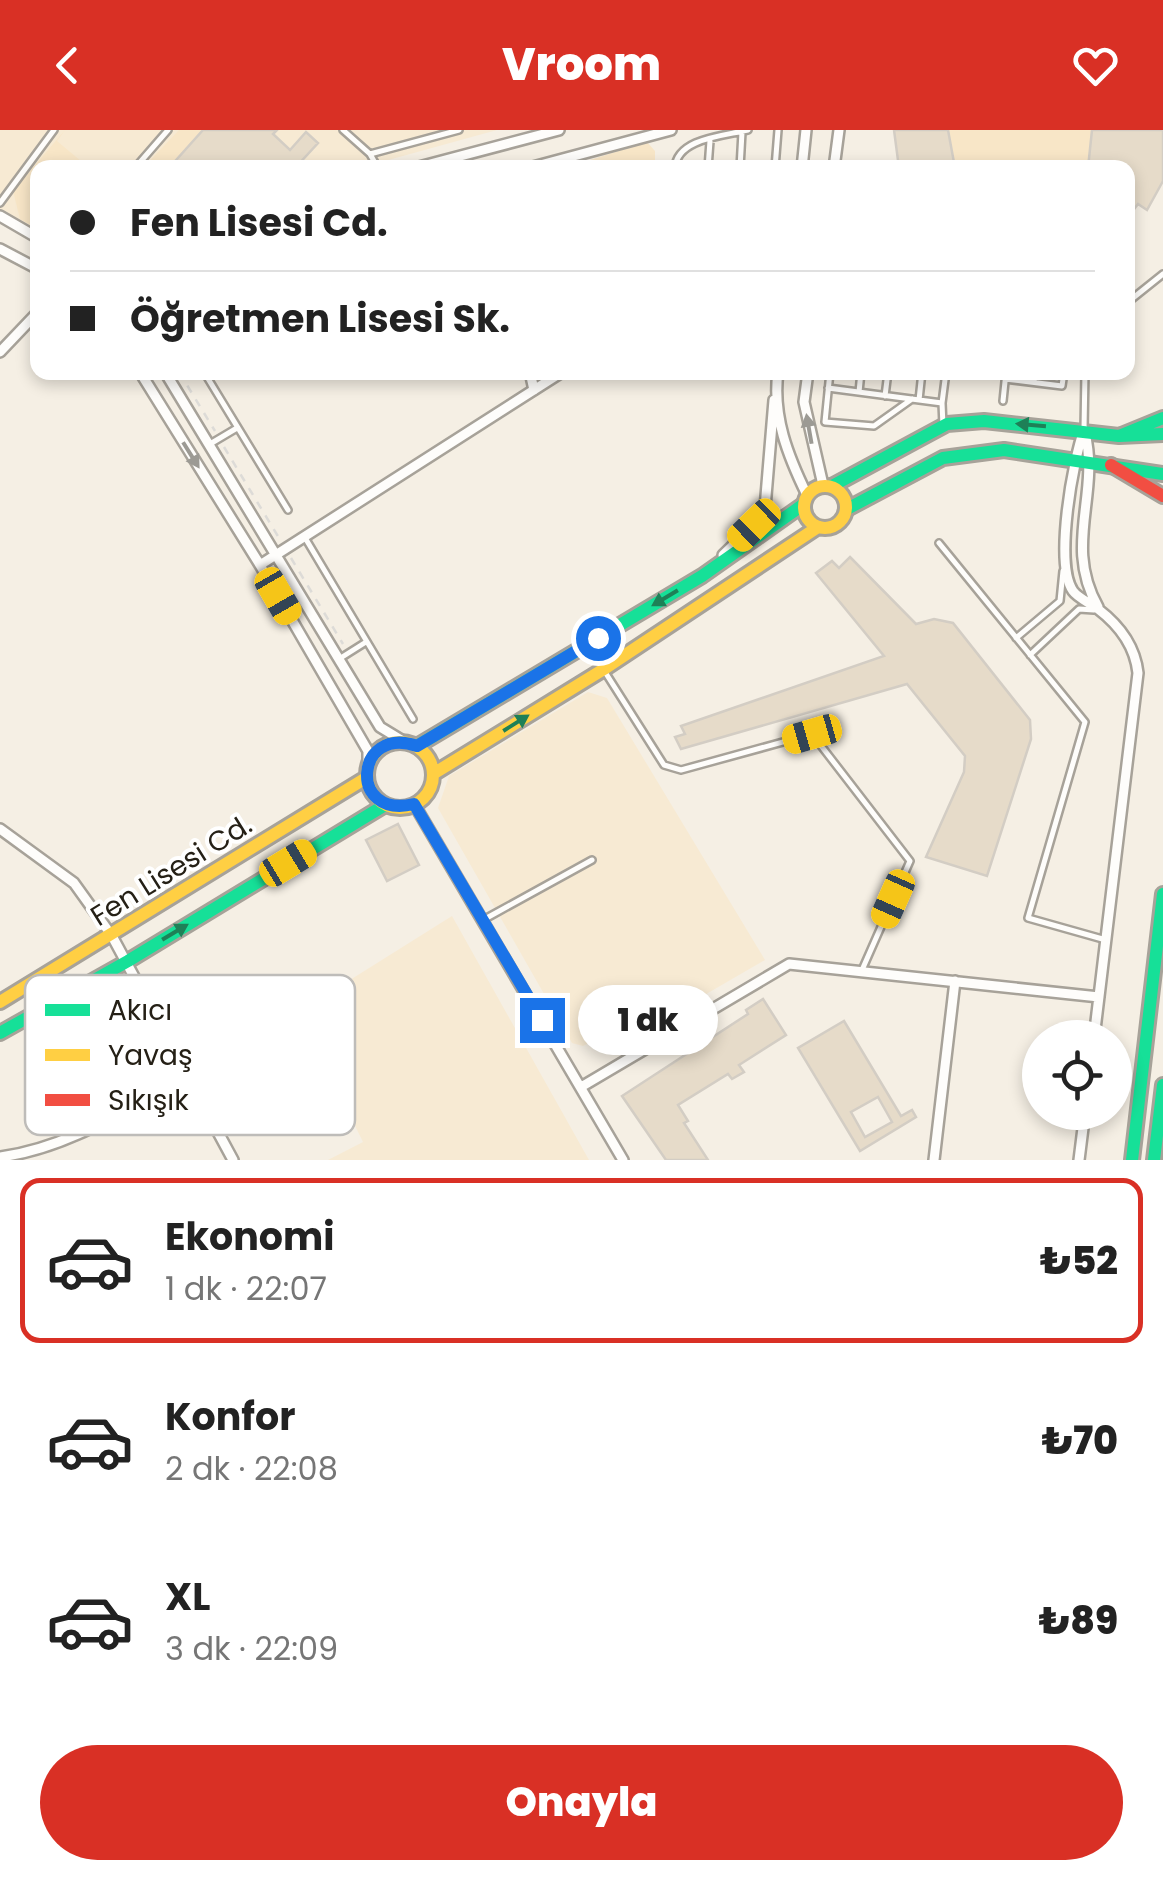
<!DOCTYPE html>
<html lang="tr">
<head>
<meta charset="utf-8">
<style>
  :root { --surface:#fff; --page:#f2f2f2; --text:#222; --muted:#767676; --line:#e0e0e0; --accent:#d93025 }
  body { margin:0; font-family:Poppins,sans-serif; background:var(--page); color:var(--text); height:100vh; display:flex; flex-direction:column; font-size:38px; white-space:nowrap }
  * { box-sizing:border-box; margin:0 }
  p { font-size:32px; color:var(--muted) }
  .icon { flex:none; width:55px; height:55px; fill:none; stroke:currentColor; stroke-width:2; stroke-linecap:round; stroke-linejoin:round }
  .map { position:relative; height:1030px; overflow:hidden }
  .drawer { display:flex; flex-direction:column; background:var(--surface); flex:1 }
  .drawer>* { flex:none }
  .banner { position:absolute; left:30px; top:30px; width:1105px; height:220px; border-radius:20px; box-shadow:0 5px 15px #0003; display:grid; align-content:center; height:220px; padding:0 40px; background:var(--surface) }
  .controls { position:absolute; left:1022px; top:890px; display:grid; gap:20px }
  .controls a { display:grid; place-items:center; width:110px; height:110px; border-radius:50%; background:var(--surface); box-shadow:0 5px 15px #0003; font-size:50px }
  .end { position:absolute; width:45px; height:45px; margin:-22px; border:12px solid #1a73e8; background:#fff; box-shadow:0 0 0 5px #fff }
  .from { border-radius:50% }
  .bubble { position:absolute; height:70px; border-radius:35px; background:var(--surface); box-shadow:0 5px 15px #0003; font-size:32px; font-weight:800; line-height:70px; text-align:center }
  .car { position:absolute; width:30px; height:60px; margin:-30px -15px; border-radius:12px; box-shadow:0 0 8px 2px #0007; background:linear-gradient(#f5c518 24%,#345 0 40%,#f5c518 0 76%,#345 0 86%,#f5c518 0) }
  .banner b { display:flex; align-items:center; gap:35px; height:95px; font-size:38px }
  .banner b+b { border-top:2px solid var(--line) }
  .banner i { width:25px; height:25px; background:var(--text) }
  ul { padding:18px 0 0; list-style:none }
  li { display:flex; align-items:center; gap:30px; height:165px; margin:0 20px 15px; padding:0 20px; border:5px solid transparent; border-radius:20px }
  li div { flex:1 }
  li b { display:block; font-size:38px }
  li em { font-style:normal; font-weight:800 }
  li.on { border-color:var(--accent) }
  li>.icon { width:90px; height:90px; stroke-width:1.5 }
  .primary-button { display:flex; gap:20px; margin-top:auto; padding:20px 40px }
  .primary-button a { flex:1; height:115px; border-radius:60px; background:var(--accent); color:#fff; font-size:40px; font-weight:800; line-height:115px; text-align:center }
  header { display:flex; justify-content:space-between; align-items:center; height:130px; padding:0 40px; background:var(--accent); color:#fff; font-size:45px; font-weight:800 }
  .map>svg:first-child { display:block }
  .built { fill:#f7ead3 }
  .green { fill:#f8e6c7 }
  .building { fill:#e6dbc9; stroke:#d3cdc4; stroke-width:2.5; fill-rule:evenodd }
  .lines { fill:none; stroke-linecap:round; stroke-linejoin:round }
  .lane-casing { stroke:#a7a299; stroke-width:10 }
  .street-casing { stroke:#a7a299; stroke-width:14 }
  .fast-casing { stroke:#a7a299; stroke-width:18 }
  .slow-casing { stroke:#a7a299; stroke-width:18 }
  .jam-casing { stroke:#a7a299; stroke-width:18 }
  .path { stroke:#dddbd7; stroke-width:2.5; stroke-dasharray:8 8; stroke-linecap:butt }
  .lane { stroke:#fefdfb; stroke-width:5 }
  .street { stroke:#fefdfb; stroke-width:9 }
  .fast { stroke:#16e098; stroke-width:12 }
  .slow { stroke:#ffcf43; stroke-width:12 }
  .jam { stroke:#f24e42; stroke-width:12 }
  .oneway { fill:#1e8057 }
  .oneway2 { fill:#9c9a94 }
  .route { stroke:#1a73e8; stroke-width:12 }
  .labels { text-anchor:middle; stroke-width:8; stroke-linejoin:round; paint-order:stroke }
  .street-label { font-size:28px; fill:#252016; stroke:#fff }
  .key { fill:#fff; stroke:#bebcb9; stroke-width:2.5 }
  .key-label { font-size:28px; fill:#252016 }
</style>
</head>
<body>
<header><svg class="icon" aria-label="back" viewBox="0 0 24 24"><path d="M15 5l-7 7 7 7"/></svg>Vroom<svg class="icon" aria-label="heart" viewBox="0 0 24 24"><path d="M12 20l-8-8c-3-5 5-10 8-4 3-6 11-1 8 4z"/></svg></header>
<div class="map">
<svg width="1163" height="1030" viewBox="0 0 1163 1030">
  <rect width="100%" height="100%" fill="#f5efe4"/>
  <path class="built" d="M0,0H497L363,37L38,38L37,99L0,80Z
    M588,562L607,568L765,830L670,885L656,880L583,916L572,913L438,678L449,646Z
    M452,786L589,1030H328L363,1012L299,882Z"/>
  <path class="green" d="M65,0L57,11L88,37L38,38L37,99L20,89L13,61Z
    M179,0H217L184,37L143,38Z
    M894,0H1163V51L1147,80L1138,74L1129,84L1128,38L899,37Z
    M647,12L655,21V37H568Z"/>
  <path class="building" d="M203,0H277L273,4L290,20L306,2L318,13L295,38H169Z
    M894,0H948L955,38H899Z
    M1092,0H1163V51L1147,80L1138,74L1128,87V38H1088Z
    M850,427L916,494L934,489L953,493L1030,590L1031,609L987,746L926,727L964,642L965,626L907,554L681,619L675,607L685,604L681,596L884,526L816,443L832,431L839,438Z
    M398,694L419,735L387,751L366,710Z
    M763,869L786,905L739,935L744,942L732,949L728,944L678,975L688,991L684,993L708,1030H666L622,966L748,884L746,880Z
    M844,891L901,986L912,980L916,987L860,1021L798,918ZM878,967L892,992L865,1007L851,982Z"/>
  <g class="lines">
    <defs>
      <path id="lane" d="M343,0L370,24L459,0
        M370,24L378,38
        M135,38L168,0
        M675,38C677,8 724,6 748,0
        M708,38L710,11
        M740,38L742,2
        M775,38L778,0
        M0,73L54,0
        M1128,172L1163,144
        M204,242L288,380
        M830,242L825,292L874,296L912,269
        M1005,249L1062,256L1064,242
        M1034,252L1035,242
        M828,258L942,273L943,296
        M859,262L861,242
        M885,266L888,242
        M919,270L922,242
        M1003,271L1006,242
        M942,273L946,242
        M1084,299L1085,242
        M210,314L237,298
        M304,406L413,589
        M939,413L1085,592L1028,788L1106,810
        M1016,508L1060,471L1063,441
        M1030,525L1079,479L1094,480
        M339,529L366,512
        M605,542L664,635L681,640L812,604L910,731L862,840
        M483,790L592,730"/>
      <path id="street" d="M415,38L559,0
        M529,38L671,0
        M802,38L806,0
        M834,38L839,0
        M0,86L38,108
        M0,119L38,139
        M0,222L38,182
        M140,242L260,435L368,621V633
        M165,242L380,597L403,611
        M530,242L534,260
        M778,242C772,286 788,326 807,365
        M808,242L804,272L823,355
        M1084,300C1073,330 1054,434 1073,461C1078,468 1090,473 1098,479C1119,495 1135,516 1138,543L1094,908
        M1085,303C1100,366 1063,415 1098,477
        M723,425L754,395L765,378L774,270
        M260,435L562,242
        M414,674L623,1030
        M0,699L74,753L112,806L233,1030
        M581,957L789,834L1099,867
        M0,1027C69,1018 127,978 188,946
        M934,1030L955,851
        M1079,1030L1085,982"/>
      <path id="fast" d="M1119,306L1163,288
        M832,356L947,294L984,291L1119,306L1163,304
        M847,379L943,328L1004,320L1163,344
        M417,616L702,446L804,374
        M0,903L128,831L385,675
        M1132,1030L1163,764
        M1154,1030L1163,955"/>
      <path id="slow" d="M804 377a21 21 0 1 1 42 0a21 21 0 1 1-42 0Z
        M367 645a33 33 0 1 1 66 0a33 33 0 1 1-66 0Z
        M433,644L604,539L818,397
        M0,872L366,648"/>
      <path id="jam" d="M1111,335L1163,366"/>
    </defs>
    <use href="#lane" class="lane-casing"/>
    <use href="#street" class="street-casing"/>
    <use href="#fast" class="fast-casing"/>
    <use href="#slow" class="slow-casing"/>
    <use href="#jam" class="jam-casing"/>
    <path class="path" d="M179,242L215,301
      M224,317L279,408
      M291,428L343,514"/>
    <use href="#lane" class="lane"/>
    <use href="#street" class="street"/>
    <use href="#fast" class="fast"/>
    <use href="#slow" class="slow"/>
    <use href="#jam" class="jam"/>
  </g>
  <defs><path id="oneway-solid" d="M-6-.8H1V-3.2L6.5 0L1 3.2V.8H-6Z" transform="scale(2.5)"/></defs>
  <g class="oneway">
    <use href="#oneway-solid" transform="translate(1031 295) rotate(-175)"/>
    <use href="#oneway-solid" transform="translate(665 468) rotate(149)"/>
    <use href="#oneway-solid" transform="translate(516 593) rotate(-32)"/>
    <use href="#oneway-solid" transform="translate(175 802) rotate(-31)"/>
  </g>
  <g class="oneway2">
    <use href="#oneway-solid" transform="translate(809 299) rotate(-100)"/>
    <use href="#oneway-solid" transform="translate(191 325) rotate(58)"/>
  </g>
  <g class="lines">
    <path class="route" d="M542,890L414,674C347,690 355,594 417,616L598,508"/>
  </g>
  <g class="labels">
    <g class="street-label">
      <text transform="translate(171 740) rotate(-32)" y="10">Fen Lisesi Cd.</text>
    </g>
  </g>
  <rect x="25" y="845" width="330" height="160" rx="15" class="key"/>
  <rect x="45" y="874" width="45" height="12" fill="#16e098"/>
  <rect x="45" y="919" width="45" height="12" fill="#ffcf43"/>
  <rect x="45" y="964" width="45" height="12" fill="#f24e42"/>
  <g class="key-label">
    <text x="108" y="890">Akıcı</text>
    <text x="108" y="935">Yavaş</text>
    <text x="108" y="980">Sıkışık</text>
  </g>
</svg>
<div class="controls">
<a><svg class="icon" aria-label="locate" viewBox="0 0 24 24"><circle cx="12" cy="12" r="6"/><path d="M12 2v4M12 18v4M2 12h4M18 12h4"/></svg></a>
</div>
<i class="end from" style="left:598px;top:508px"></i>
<i class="end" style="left:542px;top:890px"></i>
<div class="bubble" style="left:578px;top:855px;width:140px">1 dk</div>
<i class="car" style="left:754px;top:395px;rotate:226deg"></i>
<i class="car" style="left:278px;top:466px;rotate:150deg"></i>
<i class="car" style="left:812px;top:604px;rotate:254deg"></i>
<i class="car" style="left:288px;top:733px;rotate:59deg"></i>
<i class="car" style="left:893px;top:769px;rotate:204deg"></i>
<div class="banner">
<b><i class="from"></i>Fen Lisesi Cd.</b>
<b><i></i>Öğretmen Lisesi Sk.</b>
</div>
</div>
<section class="drawer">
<ul>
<li class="on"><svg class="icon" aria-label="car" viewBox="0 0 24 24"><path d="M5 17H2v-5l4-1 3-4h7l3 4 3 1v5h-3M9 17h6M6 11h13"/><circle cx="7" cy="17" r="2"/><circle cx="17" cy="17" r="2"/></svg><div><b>Ekonomi</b><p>1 dk · 22:07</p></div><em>₺52</em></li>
<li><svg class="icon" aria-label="car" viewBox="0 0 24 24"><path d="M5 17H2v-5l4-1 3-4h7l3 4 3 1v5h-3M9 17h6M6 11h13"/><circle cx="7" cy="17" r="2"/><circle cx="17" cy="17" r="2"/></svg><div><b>Konfor</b><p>2 dk · 22:08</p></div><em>₺70</em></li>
<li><svg class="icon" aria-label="car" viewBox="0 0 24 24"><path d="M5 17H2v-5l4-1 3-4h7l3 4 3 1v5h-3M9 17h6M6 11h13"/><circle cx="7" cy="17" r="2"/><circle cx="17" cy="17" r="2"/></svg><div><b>XL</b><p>3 dk · 22:09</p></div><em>₺89</em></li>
</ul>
<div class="primary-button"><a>Onayla</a></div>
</section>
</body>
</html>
